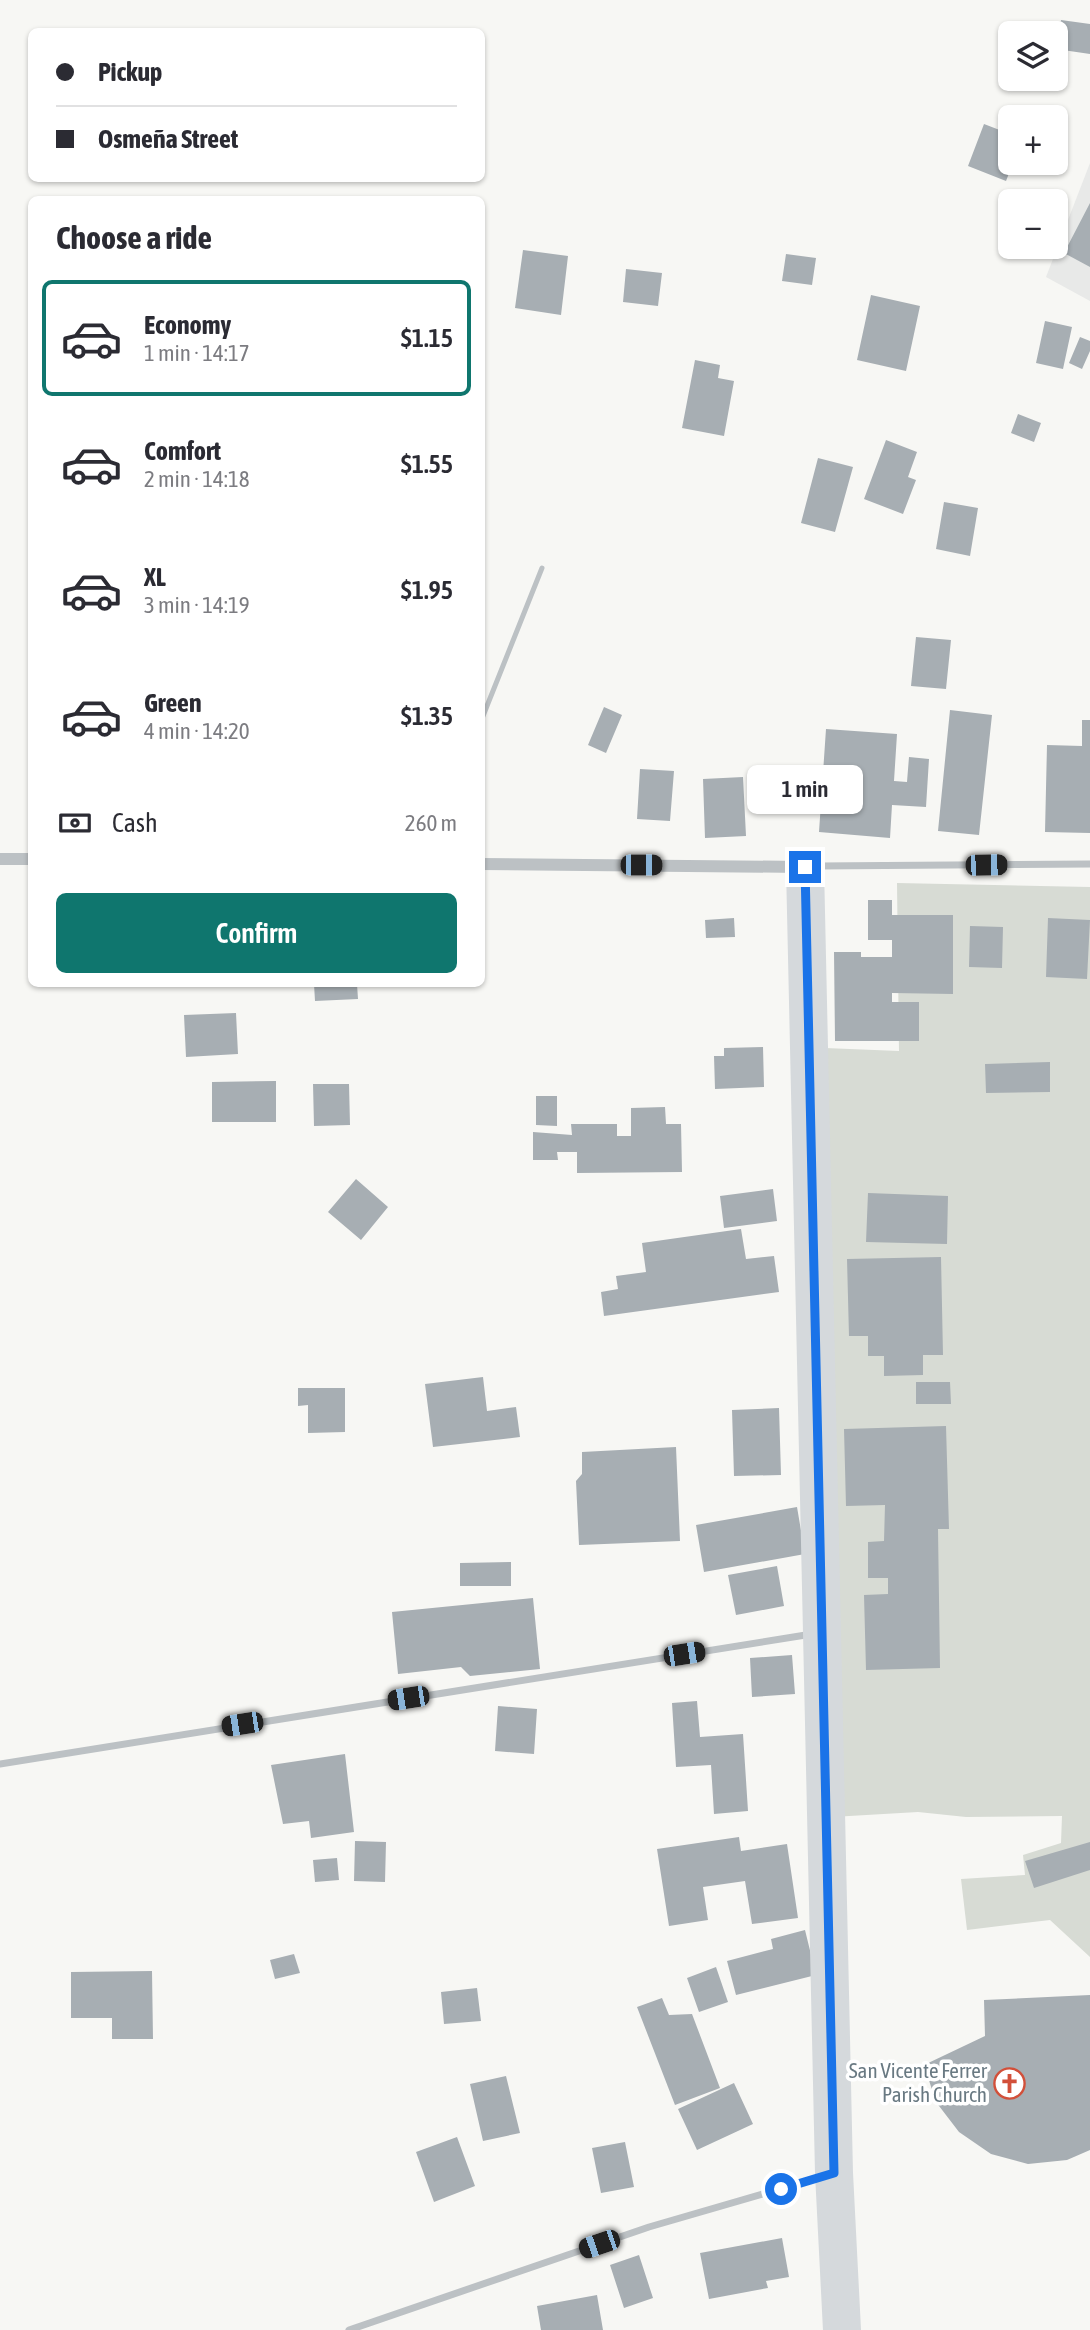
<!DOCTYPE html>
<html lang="en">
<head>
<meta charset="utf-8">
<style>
  :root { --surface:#fff; --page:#f2f2f3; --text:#2b2b33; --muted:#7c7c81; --line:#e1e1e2; --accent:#0f766e }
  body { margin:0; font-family:"Asap Condensed",sans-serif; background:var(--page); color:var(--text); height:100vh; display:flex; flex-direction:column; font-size:26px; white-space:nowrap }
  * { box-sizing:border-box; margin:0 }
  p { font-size:23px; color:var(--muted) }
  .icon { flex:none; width:38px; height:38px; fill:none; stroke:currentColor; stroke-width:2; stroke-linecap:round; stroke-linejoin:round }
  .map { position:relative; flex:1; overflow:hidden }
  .drawer { position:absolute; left:28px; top:196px; width:457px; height:791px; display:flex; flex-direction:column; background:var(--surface); border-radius:10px; box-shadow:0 2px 5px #0004 }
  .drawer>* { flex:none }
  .top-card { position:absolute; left:28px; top:28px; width:457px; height:154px; border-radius:10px; box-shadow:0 2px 5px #0004; display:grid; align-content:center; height:154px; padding:0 28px; background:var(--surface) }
  .controls { position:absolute; left:998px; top:21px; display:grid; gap:14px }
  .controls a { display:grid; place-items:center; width:70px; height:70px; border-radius:10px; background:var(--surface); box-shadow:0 2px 5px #0004; font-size:35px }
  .end { position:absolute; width:32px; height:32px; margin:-16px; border:9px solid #1a73e8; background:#fff; box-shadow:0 0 0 4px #fff }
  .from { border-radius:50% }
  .bubble { position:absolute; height:49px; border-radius:10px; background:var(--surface); box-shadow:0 2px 5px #0004; font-size:23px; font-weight:600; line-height:49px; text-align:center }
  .car { position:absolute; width:21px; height:42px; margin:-21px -10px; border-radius:9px; box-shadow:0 0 5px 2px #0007; background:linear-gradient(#222 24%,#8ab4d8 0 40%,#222 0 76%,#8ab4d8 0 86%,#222 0) }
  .top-card b { display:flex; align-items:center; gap:24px; height:66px; font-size:26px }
  .top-card b+b { border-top:2px solid var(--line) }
  .top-card i { width:18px; height:18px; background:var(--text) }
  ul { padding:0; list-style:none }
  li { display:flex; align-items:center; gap:21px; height:116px; margin:0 14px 10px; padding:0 14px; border:4px solid transparent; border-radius:10px }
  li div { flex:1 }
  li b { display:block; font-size:26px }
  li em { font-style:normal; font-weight:600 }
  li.on { border-color:var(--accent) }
  li>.icon { width:63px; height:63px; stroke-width:1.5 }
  h2 { padding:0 28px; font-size:32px; line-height:84px }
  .pay { display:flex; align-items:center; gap:18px; height:77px; padding:0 28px; font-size:26px }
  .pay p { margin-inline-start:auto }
  .action { display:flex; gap:14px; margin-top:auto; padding:14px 28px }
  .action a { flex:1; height:80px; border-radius:10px; background:var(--accent); color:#fff; font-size:28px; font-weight:600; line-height:80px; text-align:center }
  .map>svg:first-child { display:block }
  .built { fill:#e8e9e8 }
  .green { fill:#d7dbd4 }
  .building { fill:#a7aeb3 }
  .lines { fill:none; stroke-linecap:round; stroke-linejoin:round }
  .service { stroke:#bcc1c4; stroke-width:5 }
  .minor { stroke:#bcc1c4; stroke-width:7 }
  .tertiary { stroke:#bcc1c4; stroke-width:12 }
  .secondary { stroke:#d5d9dc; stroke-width:38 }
  .route { stroke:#1a73e8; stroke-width:9 }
  .labels { text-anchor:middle; stroke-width:7; stroke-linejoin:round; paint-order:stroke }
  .poi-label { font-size:21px; fill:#697982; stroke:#fff; text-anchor:end }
</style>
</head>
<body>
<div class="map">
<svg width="1090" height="2330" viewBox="0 0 1090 2330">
  <rect width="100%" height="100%" fill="#f7f7f4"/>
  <path class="built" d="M1090,163V301L1046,277Z"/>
  <path class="green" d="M897,883L1090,887V1957L1050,1920L967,1930L961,1879L1025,1875L1023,1855L1061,1843L1062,1816L966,1817L918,1812L832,1817L825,1048L899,1051Z"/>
  <path class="building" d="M1061,20L1090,24V54L1056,49Z
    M984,124L1010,134V163H1013L1006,181L968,166Z
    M1090,203V267L1064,253Z
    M523,250L568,256L561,315L515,308Z
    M786,254L816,258L812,285L782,281Z
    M626,269L662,273L658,306L623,302Z
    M871,295L920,306L906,371L857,360Z
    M1045,321L1072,327L1063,369L1036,363Z
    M1080,337L1090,341V351L1082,369L1069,363Z
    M695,360L720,365L718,378L734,381L724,436L682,428Z
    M1018,414L1041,423L1034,442L1011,433Z
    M886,440L917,452L908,477L916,480L903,514L864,499Z
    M818,458L853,467L835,532L801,523Z
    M944,502L978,508L970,556L936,549Z
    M916,637L951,640L946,689L911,686Z
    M604,707L622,715L606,753L588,745Z
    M950,710L992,715L979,835L938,831Z
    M1082,720H1090V833L1045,832L1047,745L1082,746Z
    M826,729L897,734L894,781L907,782L909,757L929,759L926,807L892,805L890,838L819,832Z
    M640,769L674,771L670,821L637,819Z
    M743,777L746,836L705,838L703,779Z
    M868,900H892V915H953V994L892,993V1002H919V1041H835L834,952H861V957H892V940H868Z
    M734,918L735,937L706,938L705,920Z
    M1048,918L1090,920L1087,979L1046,977Z
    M970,926L1003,927L1002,968L969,967Z
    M314,984H357L358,999L315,1001Z
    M236,1013L238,1054L186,1057L184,1015Z
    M763,1047L764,1087L715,1089L714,1056H724V1048Z
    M1050,1062V1092L986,1093L985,1064Z
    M276,1081V1122H212V1082Z
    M313,1084H349L350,1125L314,1126Z
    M536,1096H557V1126L536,1125Z
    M665,1107L666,1124H681L682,1172L577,1173V1152H557L558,1160H533V1132L572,1135L571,1124H617V1136H631V1108Z
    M356,1179L388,1207L361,1240L328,1212Z
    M773,1189L777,1221L724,1228L720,1196Z
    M868,1193L948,1196L947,1244L866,1242Z
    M741,1229L746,1259L774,1256L779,1292L604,1316L601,1292L618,1289L616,1276L646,1272L642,1243Z
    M941,1257L943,1355H923V1375L884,1376V1356H868V1336H849L847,1259Z
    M483,1377L487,1411L516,1407L520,1437L433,1447L425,1384Z
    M916,1382H950L951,1404H916Z
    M298,1388H345V1432L308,1433V1405L298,1406Z
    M779,1408L781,1475L734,1476L732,1410Z
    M946,1426L949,1529H938L940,1668L866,1670L864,1595L888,1594V1578H868V1542L884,1541L885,1505L846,1506L844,1429Z
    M676,1447L680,1541L579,1545L576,1481L582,1474V1452Z
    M797,1507L805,1554L704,1572L696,1525Z
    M511,1562V1586H460V1563Z
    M777,1566L784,1606L736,1615L728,1575Z
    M533,1598L540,1669L470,1676L461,1667L398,1674L392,1612Z
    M792,1655L795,1694L752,1697L750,1658Z
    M697,1701L700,1737L743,1734L748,1811L714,1814L711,1765L676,1767L672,1703Z
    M498,1706L537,1709L534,1754L495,1751Z
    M345,1754L354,1832L311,1838L309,1821L283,1824L271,1765Z
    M739,1837L741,1851L787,1844L798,1918L752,1924L745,1881L703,1887L708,1920L669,1926L657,1849Z
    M355,1841L386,1842L385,1882L354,1881Z
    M1090,1842V1870L1034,1888L1025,1861Z
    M337,1858L339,1880L315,1882L313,1860Z
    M805,1930L816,1975L736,1995L727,1961L773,1949L771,1939Z
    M294,1954L300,1973L275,1979L270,1960Z
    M716,1967L728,2002L699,2012L687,1978Z
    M152,1971L153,2039H112V2018H71V1972Z
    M477,1988L481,2021L444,2024L441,1992Z
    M1090,1995V2150L1067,2160L1028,2164L991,2154L959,2132L936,2102L924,2065L985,2036L984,2000Z
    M662,1998L669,2015L692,2014L720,2088L675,2105L637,2007Z
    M506,2076L520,2133L483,2141L470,2084Z
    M734,2083L753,2124L697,2150L678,2109Z
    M457,2137L475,2186L434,2202L416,2152Z
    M625,2142L634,2187L601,2193L592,2148Z
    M782,2238L789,2277L766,2281L768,2288L709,2299L700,2253Z
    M639,2255L653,2298L624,2308L610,2265Z
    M597,2295L603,2330H541L537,2306Z"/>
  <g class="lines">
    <path class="service" d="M481,721L542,568"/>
    <path class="minor" d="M818,866L1090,864
      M0,1764L812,1634
      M349,2330L649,2227L821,2177"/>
    <path class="tertiary" d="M0,859H32
      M481,864L803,867"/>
    <path class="secondary" d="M805,867L834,2173L842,2330"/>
  </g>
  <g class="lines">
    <path class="route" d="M781,2189L834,2173L805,867"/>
  </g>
  <defs>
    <symbol id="church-ring" viewBox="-11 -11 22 22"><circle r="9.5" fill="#fff" stroke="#d2503a" stroke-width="1.5"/><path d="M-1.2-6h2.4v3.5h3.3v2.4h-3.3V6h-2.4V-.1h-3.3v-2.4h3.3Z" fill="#d2503a"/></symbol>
  </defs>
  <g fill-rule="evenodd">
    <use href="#church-ring" x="992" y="2066" width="35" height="35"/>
  </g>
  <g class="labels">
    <g class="poi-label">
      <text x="987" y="2078">San Vicente Ferrer<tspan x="987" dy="24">Parish Church</tspan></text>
    </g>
  </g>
</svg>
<div class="controls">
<a><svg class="icon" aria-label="layers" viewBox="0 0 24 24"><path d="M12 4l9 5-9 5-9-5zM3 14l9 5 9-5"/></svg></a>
<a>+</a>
<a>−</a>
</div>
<i class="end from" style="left:781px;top:2189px"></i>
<i class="end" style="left:805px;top:867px"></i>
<div class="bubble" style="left:747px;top:765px;width:116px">1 min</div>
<i class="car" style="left:641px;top:865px;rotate:90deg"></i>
<i class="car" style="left:986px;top:865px;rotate:89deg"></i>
<i class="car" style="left:684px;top:1654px;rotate:81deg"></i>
<i class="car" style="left:408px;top:1698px;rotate:261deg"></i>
<i class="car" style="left:242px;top:1724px;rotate:261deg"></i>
<i class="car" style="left:599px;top:2244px;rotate:251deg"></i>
<div class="top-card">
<b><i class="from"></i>Pickup</b>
<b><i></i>Osmeña Street</b>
</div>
<section class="drawer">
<h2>Choose a ride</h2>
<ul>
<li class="on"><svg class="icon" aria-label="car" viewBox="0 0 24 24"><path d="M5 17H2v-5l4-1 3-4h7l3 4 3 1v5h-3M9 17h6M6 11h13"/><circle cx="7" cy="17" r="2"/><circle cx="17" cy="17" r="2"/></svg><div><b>Economy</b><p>1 min · 14:17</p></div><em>$1.15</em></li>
<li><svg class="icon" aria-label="car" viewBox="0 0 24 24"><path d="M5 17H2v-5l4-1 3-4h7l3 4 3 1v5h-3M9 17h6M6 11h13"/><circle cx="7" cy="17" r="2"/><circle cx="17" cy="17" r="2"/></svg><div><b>Comfort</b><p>2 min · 14:18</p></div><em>$1.55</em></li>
<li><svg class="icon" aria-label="car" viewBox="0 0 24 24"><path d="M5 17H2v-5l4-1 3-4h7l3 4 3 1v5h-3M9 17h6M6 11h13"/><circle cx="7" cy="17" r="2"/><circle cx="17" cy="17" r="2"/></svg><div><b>XL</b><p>3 min · 14:19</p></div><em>$1.95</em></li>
<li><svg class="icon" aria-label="car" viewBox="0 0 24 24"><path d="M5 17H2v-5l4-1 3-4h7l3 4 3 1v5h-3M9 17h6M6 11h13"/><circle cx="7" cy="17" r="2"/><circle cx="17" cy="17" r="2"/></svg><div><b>Green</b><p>4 min · 14:20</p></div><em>$1.35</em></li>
</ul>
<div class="pay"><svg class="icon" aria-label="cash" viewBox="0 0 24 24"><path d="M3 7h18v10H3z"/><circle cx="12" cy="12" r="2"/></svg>Cash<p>260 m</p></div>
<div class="action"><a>Confirm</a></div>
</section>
</div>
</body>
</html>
